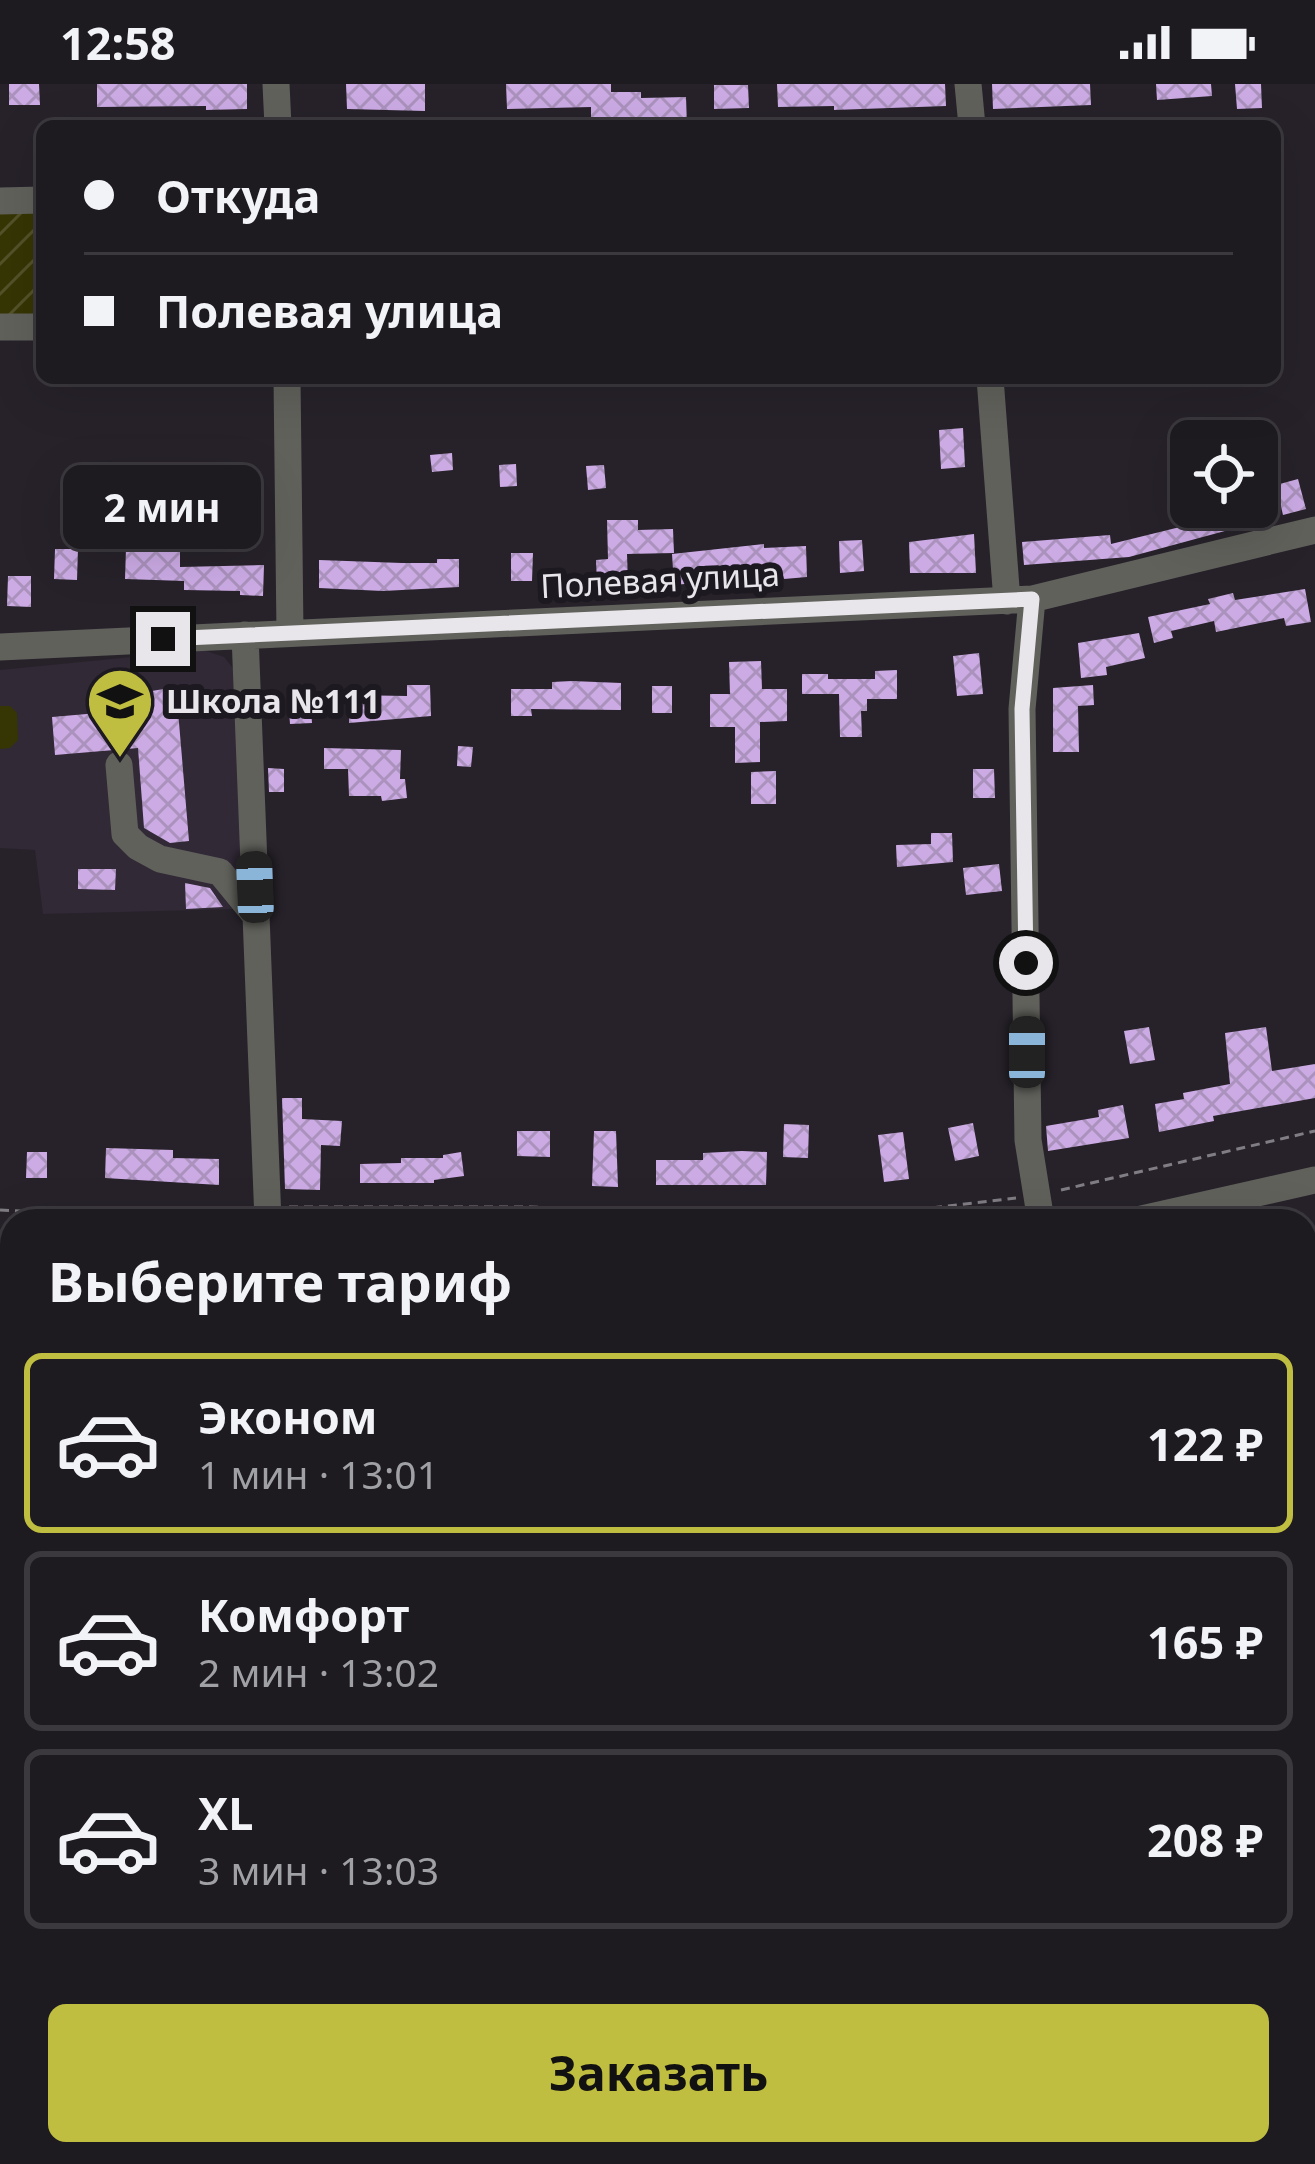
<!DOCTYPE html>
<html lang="ru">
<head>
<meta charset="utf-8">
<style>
  :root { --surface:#1d1a20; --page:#2a272d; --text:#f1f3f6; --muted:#a0a1a5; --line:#3b383e; --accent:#c0be41 }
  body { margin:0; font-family:"Noto Sans",sans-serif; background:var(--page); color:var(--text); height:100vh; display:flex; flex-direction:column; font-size:45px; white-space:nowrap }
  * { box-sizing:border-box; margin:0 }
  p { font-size:39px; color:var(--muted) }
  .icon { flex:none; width:66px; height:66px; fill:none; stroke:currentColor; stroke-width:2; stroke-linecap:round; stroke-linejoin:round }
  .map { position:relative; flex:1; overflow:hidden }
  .drawer { position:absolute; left:0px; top:1125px; width:1317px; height:957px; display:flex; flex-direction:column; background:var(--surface); border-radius:36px 36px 0 0; box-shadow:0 12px 48px #0002,0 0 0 3px var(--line) }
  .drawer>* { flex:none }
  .hud { position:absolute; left:36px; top:36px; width:1245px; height:264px; border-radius:18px; box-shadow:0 12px 48px #0002,0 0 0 3px var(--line); display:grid; align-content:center; height:264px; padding:0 48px; background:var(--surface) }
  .buttons { position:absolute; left:1170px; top:336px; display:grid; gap:24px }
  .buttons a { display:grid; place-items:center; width:108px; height:108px; border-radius:18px; background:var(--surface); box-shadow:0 12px 48px #0002,0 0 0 3px var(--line); font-size:60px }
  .end { position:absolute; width:54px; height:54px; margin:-27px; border:15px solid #e8e5eb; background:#111; box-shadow:0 0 0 6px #111 }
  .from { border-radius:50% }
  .bubble { position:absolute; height:84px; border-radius:18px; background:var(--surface); box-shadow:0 12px 48px #0002,0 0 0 3px var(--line); font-size:39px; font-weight:700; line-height:84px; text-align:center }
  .car { position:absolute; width:36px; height:72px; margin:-36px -18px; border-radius:15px; box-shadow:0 0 9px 3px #0007; background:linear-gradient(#222 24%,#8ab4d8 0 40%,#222 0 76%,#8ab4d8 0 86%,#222 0) }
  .hud b { display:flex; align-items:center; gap:42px; height:114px; font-size:45px }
  .hud b+b { border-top:3px solid var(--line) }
  .hud i { width:30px; height:30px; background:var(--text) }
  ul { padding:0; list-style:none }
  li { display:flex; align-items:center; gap:36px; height:180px; margin:0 24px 18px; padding:0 24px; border:6px solid var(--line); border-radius:18px }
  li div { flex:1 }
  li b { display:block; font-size:45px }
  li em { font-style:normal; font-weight:700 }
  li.current { border-color:var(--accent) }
  li>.icon { width:108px; height:108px; stroke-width:1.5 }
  h2 { padding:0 48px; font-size:54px; line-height:144px }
  .button { display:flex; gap:24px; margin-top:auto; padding:24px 48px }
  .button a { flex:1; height:138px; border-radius:18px; background:var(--accent); color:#111; font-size:48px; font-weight:700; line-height:138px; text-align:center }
  .status { display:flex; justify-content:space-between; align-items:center; height:84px; padding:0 60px; background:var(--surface); direction:ltr }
  .status svg { height:33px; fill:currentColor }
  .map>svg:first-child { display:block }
  .built { fill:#312936 }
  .grass { fill:#363504 }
  .wetland { fill:url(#wetland-marsh) }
  .garden { fill:url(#garden-furrows) }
  .water { fill:url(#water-ripples) }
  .building { fill:url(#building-cross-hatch) }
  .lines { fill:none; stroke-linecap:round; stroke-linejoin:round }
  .path { stroke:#817d84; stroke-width:3; stroke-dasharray:9 6; stroke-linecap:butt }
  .minor { stroke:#61615c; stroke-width:27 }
  .route { stroke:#e8e5eb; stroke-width:15 }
  .labels { text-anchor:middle; stroke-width:12; stroke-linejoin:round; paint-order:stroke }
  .street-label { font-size:33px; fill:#e8e5eb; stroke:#1d1920 }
  .poi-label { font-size:33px; font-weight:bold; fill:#e8e5eb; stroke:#1d1920; text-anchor:start }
</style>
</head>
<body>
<div class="status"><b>12:58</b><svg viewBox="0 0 49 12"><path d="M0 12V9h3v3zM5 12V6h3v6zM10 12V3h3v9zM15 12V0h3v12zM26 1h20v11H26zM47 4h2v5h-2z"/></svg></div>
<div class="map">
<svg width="1315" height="2080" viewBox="0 0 1315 2080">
  <defs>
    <pattern id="wetland-marsh" width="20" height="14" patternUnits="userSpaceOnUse" patternTransform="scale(3)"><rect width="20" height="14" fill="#363504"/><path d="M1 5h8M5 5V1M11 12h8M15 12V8" fill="none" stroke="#535229"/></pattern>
    <pattern id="garden-furrows" width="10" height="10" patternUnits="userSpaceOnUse" patternTransform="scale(3)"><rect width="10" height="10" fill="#363504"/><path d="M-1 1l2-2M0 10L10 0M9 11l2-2" fill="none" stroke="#535229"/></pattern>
    <pattern id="water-ripples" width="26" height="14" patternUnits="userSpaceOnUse" patternTransform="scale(3)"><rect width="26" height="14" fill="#4d2f61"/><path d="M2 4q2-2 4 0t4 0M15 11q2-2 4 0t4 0" fill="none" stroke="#674d78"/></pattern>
    <pattern id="building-cross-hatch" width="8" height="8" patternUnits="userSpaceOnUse" patternTransform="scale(3)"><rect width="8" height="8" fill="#ccabe5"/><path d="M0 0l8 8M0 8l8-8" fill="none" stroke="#aa92bd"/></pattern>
  </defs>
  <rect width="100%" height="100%" fill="#27222a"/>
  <path class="built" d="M203,566L224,573L236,588L246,812L236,825L43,830L35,766L0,764V586Z"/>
  <path class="grass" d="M0,622H10L17,629L18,656L10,664L0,665Z"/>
  <path class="wetland" d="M1305,1855L1315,1857V2080H1080L1077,2070H1305Z"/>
  <path class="garden" d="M42,107V233H0V108Z"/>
  <path class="water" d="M290,2070H913L915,2080H246Z
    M1008,2070H1077L1080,2080H1009Z"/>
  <path class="building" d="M9,0H39L40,21H9Z
    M97,0H247V25L206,26V22L97,23Z
    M346,0H425V27L347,25Z
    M506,0H611V8H641V14L686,13L687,42H667V36H591V23L507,25Z
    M777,0H945L946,22L834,26V22L778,23Z
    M992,0H1090L1091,21L993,25Z
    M1156,0H1211L1212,12L1157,16Z
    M1235,0H1261L1262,24L1237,25Z
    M714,1H748L749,24L714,25Z
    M963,344L965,383L941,385L939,346Z
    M452,369L453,386L432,388L430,371Z
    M516,380L517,402L500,403L499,381Z
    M604,381L606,404L588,406L586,382Z
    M1298,395L1306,425L1283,431L1276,401Z
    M1191,409V423H1242L1247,441L1129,473L1024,481L1022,458L1110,451L1111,460L1180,443L1172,415Z
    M607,436H638V446L673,445L674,469L627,470L628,499L597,500L596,476L608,475Z
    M974,450L976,489H910L909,458Z
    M862,456L864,487L840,489L839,457Z
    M764,460V464L806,462L807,493L784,495L783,491L674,501L672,470Z
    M126,464L180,467V483L264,481L263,512L240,511V507L184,506V497L125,495Z
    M55,465H78L77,496L54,495Z
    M511,469H533L532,497H511Z
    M437,475H459V503L383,507L319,504V476L402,479H437Z
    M8,492H31V523L7,522Z
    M1305,505L1311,538L1286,542L1284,534L1216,548L1214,537L1171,547L1173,554L1154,559L1148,533L1210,520L1208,515L1233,509L1235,516Z
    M1139,549L1145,574L1106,583L1107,591L1081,594L1078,559Z
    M979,569L983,610L957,612L953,572Z
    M761,577L762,605H787V637L760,638V678L735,679V643H710V610H730L729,578Z
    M897,586V615H867V627H861L862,653H840L839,610H802V590H828V595H875V587Z
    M572,597L621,599V626L531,625L532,632H511V605H552V598Z
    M407,601H430L431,632L349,639V611L407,612Z
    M1093,601L1094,621L1078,622L1079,668H1053V604Z
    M652,602H672V629H652Z
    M176,603L189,757L170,759L144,744L138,664L55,671L52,633L98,629L97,616Z
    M310,613L312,639L290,640L288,615Z
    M458,662L473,663L471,683L457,682Z
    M324,664L401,666L400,695H405L407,714L382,717L381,712H349L348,685H324Z
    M268,684L284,685V708H269Z
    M973,685H994L995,714H973Z
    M776,687V720H751V688Z
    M931,749H952L953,778L897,783L896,761L931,760Z
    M999,780L1002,807L966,811L963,784Z
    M78,785H116L115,806L78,805Z
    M185,799L210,804L223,823L186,825Z
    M1149,943L1155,976L1130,980L1124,947Z
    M1266,943L1272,987L1315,980V1014L1213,1032L1214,1037L1159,1048L1155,1020L1184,1015L1183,1009L1230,1000L1225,949Z
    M282,1014H302V1035L342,1037L340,1062L321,1061L320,1106L285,1105Z
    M1123,1021L1129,1054L1048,1067L1046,1042L1099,1033L1098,1026Z
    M973,1039L979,1072L955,1077L948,1044Z
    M784,1040L809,1041L808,1074L783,1073Z
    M517,1047H550V1073L517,1072Z
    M594,1047H616L618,1103L592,1102Z
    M903,1048L909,1095L884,1098L878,1051Z
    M106,1064L173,1066V1074L219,1075V1101L105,1094Z
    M742,1067L767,1068L766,1101H656V1076H703V1069Z
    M27,1068H47V1094H26Z
    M461,1068L464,1092L434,1096V1099H360V1080L401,1079V1074H443V1071Z"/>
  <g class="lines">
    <path class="path" d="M1061,1106L1315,1047
      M289,1123H530L828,1136L1016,1114
      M0,1126L76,1130L244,1124
      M0,1860L12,1856
      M0,2063L12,2062
      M942,2070L944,2080"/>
    <path class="minor" d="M276,0L278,42
      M968,0L972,42
      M0,117L42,116
      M0,243H42
      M287,294L290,549
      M990,294L1007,517
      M1032,515L1022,625L1028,1056L1041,1137
      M245,551L268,1137
      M0,563L1032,515L1315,446
      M119,681L125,750L138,763L160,775L220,788L256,832
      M1133,1137L1315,1096
      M0,1189L12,1188
      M0,1585L12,1579
      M1305,1599L1315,1600
      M1305,1686L1315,1685
      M0,1797L12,1795"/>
  </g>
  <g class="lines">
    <path class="route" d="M163,555L1032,515L1022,625L1026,879"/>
  </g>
  <defs>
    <symbol id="school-pin" viewBox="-11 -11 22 30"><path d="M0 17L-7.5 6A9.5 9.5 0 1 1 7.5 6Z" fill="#c0be41" stroke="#1d1920"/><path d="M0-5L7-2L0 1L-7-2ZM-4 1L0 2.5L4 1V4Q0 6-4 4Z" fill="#111"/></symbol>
  </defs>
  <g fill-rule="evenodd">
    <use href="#school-pin" x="82" y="579" width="76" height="104"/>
  </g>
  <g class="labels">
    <g class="street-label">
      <text transform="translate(660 496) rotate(-3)" y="12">Полевая улица</text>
    </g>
    <g class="poi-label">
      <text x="166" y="629">Школа №111</text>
    </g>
  </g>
</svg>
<div class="buttons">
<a><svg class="icon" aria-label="locate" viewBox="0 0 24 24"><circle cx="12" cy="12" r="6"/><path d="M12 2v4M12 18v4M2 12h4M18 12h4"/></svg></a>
</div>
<i class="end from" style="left:1026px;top:879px"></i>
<i class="end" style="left:163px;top:555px"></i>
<div class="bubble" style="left:63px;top:381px;width:198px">2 мин</div>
<i class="car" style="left:255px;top:803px;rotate:358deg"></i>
<i class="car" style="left:1027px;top:968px;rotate:0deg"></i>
<div class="hud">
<b><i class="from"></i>Откуда</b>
<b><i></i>Полевая улица</b>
</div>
<section class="drawer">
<h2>Выберите тариф</h2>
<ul>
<li class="current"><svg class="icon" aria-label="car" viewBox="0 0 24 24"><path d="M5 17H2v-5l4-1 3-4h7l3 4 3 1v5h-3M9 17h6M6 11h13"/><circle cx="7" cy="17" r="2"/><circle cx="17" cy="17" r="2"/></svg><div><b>Эконом</b><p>1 мин · 13:01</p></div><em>122 ₽</em></li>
<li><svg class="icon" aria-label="car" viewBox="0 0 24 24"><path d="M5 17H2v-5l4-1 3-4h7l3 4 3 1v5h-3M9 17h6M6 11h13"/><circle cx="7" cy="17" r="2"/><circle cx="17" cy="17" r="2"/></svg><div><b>Комфорт</b><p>2 мин · 13:02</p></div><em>165 ₽</em></li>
<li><svg class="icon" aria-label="car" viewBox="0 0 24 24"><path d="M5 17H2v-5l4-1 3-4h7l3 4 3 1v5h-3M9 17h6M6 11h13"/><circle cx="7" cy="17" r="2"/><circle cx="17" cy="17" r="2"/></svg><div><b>XL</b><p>3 мин · 13:03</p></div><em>208 ₽</em></li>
</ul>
<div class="button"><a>Заказать</a></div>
</section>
</div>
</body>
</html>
